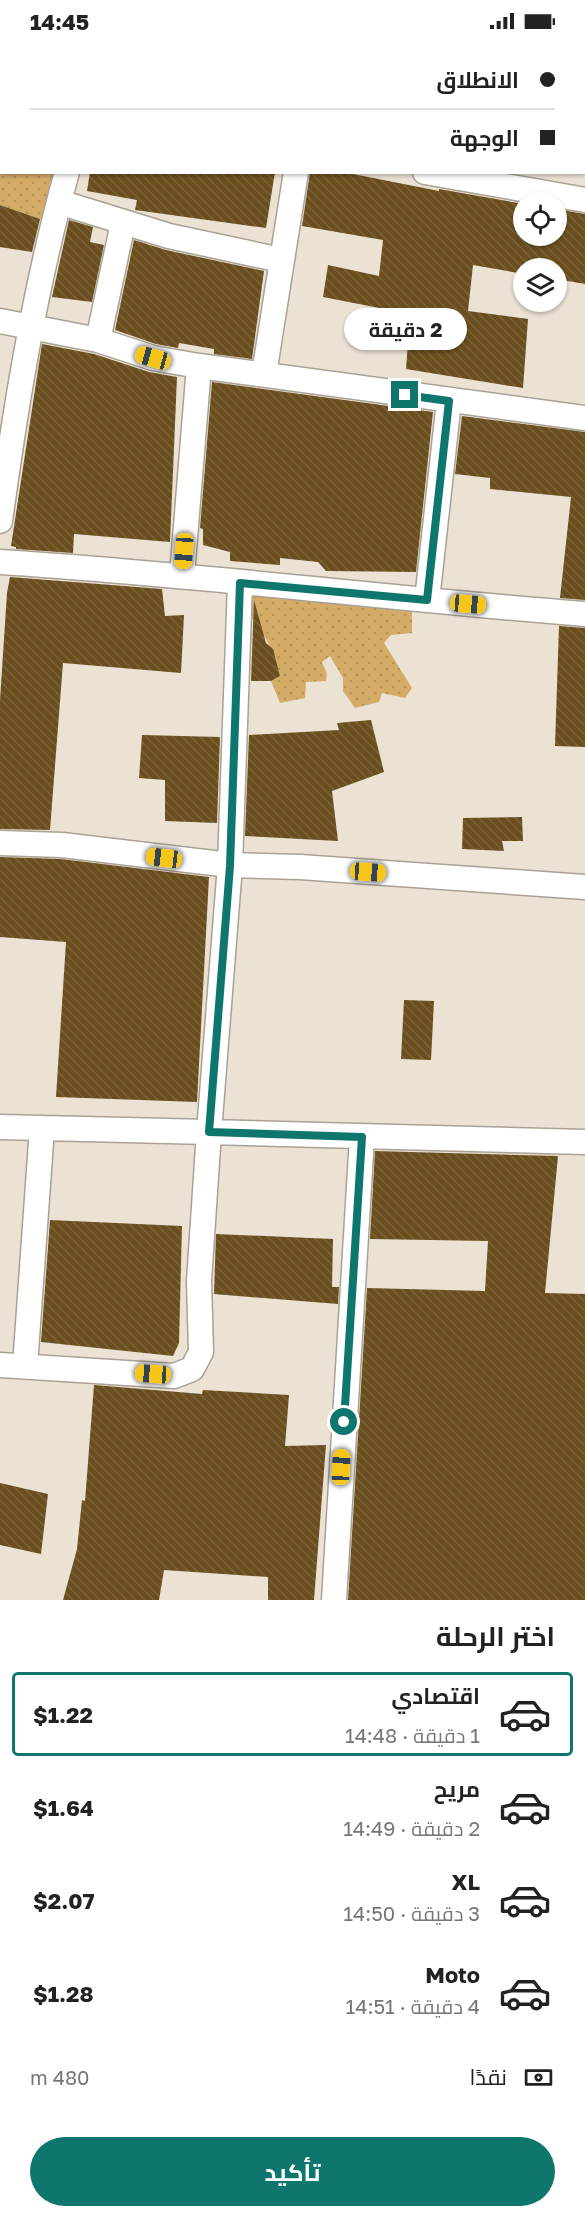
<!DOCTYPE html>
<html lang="ar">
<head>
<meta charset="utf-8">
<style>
  :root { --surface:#fff; --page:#f2f2f2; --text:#222; --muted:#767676; --line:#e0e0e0; --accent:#0f766e }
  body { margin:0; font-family:"Golos Text",Cairo,sans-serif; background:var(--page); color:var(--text); direction:rtl; height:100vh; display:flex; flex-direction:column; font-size:22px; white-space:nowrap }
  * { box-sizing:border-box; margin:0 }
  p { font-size:20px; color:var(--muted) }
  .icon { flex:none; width:33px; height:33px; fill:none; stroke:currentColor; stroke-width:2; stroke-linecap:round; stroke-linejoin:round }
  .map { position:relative; height:1558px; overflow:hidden; direction:ltr }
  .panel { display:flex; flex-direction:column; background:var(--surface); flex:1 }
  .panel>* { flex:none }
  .banner { position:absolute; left:0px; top:0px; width:585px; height:132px; box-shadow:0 2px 4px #0004; direction:rtl; display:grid; align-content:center; height:132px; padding:0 30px; background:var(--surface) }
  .controls { position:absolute; left:513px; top:150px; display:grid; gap:12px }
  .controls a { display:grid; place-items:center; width:54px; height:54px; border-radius:50%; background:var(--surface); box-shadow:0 2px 4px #0004; font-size:30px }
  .end { position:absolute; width:27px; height:27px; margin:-14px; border:8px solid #0f766e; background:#fff; box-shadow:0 0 0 3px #fff }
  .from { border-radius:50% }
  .bubble { position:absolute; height:42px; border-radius:21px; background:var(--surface); box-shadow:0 2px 4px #0004; font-size:20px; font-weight:700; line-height:42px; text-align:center; direction:rtl }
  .car { position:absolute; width:18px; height:36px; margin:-18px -9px; border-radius:8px; box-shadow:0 0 4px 2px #0007; background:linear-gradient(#f5c518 24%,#345 0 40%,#f5c518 0 76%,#345 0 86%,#f5c518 0) }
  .banner b { display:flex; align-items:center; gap:21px; height:57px; font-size:22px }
  .banner b+b { border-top:2px solid var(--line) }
  .banner i { width:15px; height:15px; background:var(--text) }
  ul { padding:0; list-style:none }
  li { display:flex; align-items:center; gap:18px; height:84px; margin:0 12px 9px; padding:0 18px; border:3px solid transparent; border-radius:6px }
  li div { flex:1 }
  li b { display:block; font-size:22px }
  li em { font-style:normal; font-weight:700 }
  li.current { border-color:var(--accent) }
  li>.icon { width:54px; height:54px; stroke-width:1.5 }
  h2 { padding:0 30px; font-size:27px; line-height:72px }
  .pay { display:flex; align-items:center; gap:15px; height:66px; padding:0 30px; font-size:22px }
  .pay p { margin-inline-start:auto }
  .cta { display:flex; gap:12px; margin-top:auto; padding:12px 30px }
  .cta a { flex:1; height:69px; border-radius:36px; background:var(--accent); color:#fff; font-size:24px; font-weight:700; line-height:69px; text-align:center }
  .status { display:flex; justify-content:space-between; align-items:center; height:42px; padding:0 30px; background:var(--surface); direction:ltr }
  .status svg { height:16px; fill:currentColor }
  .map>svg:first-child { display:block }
  .park { fill:url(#park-dots) }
  .building { fill:url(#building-back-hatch) }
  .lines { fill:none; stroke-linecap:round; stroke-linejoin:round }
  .street-casing { stroke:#a9a193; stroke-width:27 }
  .street { stroke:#fff; stroke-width:24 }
  .route { stroke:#0f766e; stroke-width:8 }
</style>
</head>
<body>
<div class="status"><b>14:45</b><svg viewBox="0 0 49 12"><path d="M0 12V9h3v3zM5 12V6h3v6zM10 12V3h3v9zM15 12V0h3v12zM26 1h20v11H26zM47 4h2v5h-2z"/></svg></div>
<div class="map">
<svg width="585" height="1558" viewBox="0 0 585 1558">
  <defs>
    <pattern id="park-dots" width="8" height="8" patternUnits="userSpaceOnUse" patternTransform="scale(1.5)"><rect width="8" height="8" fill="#d4ab67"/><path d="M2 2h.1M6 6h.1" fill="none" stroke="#b59258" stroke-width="1.8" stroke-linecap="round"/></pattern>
    <pattern id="building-back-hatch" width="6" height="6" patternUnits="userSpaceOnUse" patternTransform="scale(1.5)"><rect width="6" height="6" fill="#6a4e1d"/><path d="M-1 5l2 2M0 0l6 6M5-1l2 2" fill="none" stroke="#7a633c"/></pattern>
  </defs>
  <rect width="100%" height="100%" fill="#ebe2d4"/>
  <path class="park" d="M0,0L9,1L2,2V130L55,131L43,178L0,163Z
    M251,546L412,560V591L391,593L384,601L412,646L405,656L382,651L379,660L355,666L343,649V636L330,614L322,620L327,632L326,639L306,640L305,656L280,661L271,639L280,634C274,611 266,592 250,574Z"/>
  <path class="building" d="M90,130H275L266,186L135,168L137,158L87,149Z
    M310,130H343L439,149V147L524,162V194H556V167L585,172V242L556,237V226H524V232L473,223L468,269L528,277L523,346L406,327L410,272L323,255L328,223L379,234L383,198L302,184Z
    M0,163L40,177L32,210L0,205Z
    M69,178L93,185L90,200L104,203L92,260L52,255Z
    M134,198L166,208L264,229L252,317L214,312V307L179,301L178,306L156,302L115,288Z
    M42,302L94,312L149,330L177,335L170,500L74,492L73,511L16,507V505L11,504Z
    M212,340L433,370L416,530L326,529L318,520L280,516V523L230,519V510L203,503V487L200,486Z
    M462,374L585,390V558L560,556L571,455L490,447V436L455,432Z
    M10,535L162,547L165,574L184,573L181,631L63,621L50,788L0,787V658L7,551Z
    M254,558L266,601L273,607L280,634L271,639H251Z
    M559,584L585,586V705L555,704Z
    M371,678L384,730L332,749L338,799L245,794L249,693L339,688L337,681Z
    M142,693L220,695L217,781L165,779V738L139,736Z
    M522,775L523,799H502L504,809L462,807L463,776Z
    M0,815L61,817L209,835L197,1060L56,1055L66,900L0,895Z
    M404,958L434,959L431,1018L401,1017Z
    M375,1109L558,1114L545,1251L585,1252V1558H348L367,1246L485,1249L488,1199L370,1197Z
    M50,1178L182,1184L179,1301L173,1314L41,1300Z
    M216,1192L333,1197L332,1245H339L338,1262L214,1252Z
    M94,1343L202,1352L203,1348L289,1353L285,1404L326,1403L314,1558H268V1535L164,1528L159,1558H63L77,1507L82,1458L85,1459Z
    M0,1441L48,1452L41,1512L0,1503Z"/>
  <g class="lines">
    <defs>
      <path id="street" d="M535,0L544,2
        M101,2V0
        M319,2V0
        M584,8H585
        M425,130L585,158
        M59,160L169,194L281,218
        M0,279L98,298L153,316L199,324L585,376
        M98,298L123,181
        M264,332L296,130
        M0,479C16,362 35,245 67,130
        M0,520C195,532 390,557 585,572
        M182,533L199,324
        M427,558L449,359
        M0,801L62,803L230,823L300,825L585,845
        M0,1085L209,1090L230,823L240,541
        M0,1323L174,1334L192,1327L201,1310L199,1239L209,1090L585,1100
        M25,1324L42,1086
        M334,1558L362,1095"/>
    </defs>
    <use href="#street" class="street-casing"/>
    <use href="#street" class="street"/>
  </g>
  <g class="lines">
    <path class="route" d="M344,1380L362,1095L209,1090L230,824L240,541L427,558L449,359L405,353"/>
  </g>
</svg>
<div class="controls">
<a><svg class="icon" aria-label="locate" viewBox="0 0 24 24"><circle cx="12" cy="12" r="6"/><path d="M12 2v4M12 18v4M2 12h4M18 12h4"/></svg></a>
<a><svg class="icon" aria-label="layers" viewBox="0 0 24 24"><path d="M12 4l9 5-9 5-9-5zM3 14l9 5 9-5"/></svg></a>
</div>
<i class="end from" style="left:344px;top:1380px"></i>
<i class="end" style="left:405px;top:353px"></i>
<div class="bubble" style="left:344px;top:266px;width:123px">2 دقيقة</div>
<i class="car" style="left:153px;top:316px;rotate:286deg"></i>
<i class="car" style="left:184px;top:509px;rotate:184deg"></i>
<i class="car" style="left:468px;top:562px;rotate:95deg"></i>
<i class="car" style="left:164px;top:816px;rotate:277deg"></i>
<i class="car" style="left:368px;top:830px;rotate:94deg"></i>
<i class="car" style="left:153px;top:1332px;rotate:274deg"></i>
<i class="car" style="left:341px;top:1425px;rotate:3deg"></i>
<div class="banner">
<b><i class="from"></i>الانطلاق</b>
<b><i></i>الوجهة</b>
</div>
</div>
<section class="panel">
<h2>اختر الرحلة</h2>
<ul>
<li class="current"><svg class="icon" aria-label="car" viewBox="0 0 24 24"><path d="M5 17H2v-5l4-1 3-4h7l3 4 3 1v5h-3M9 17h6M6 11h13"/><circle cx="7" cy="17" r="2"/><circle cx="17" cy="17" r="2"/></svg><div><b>اقتصادي</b><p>1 دقيقة · 14:48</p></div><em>$1.22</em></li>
<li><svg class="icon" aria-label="car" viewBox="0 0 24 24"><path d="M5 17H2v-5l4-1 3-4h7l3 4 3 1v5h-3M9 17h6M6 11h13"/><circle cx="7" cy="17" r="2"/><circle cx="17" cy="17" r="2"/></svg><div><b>مريح</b><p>2 دقيقة · 14:49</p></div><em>$1.64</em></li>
<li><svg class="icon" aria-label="car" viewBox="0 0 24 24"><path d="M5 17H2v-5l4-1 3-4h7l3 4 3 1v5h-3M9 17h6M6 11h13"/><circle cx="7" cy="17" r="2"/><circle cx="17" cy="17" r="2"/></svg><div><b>XL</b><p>3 دقيقة · 14:50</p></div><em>$2.07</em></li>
<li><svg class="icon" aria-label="car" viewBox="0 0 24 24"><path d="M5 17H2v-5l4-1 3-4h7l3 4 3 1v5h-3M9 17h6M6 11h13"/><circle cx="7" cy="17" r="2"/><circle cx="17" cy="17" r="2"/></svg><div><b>Moto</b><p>4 دقيقة · 14:51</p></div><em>$1.28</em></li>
</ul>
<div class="pay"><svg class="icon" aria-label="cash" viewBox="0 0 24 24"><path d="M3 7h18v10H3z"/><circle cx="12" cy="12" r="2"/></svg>نقدًا<p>480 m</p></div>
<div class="cta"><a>تأكيد</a></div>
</section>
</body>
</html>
